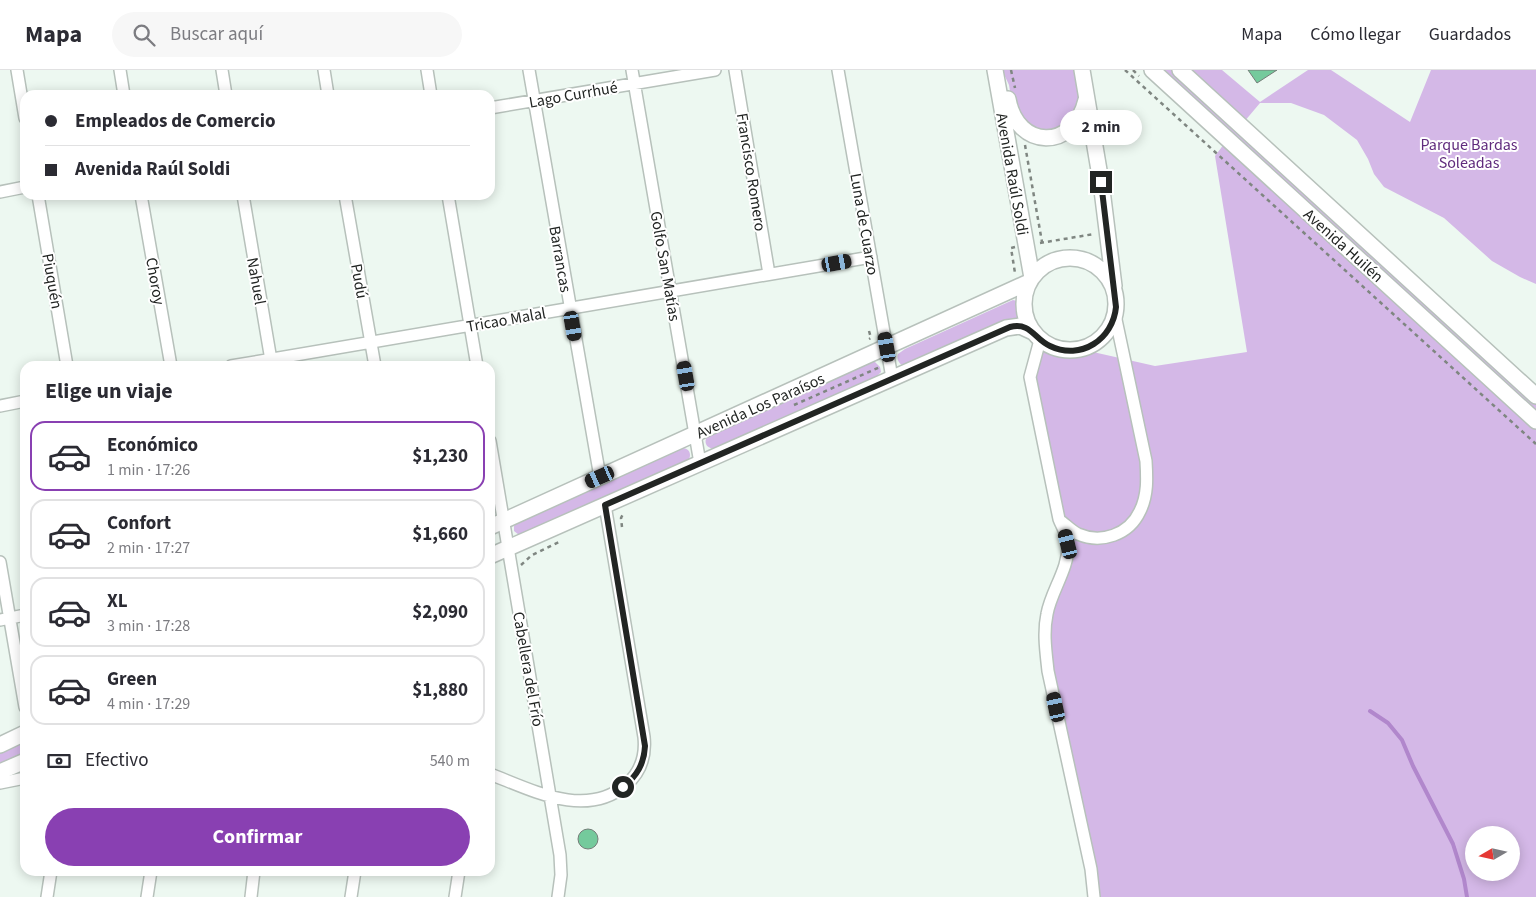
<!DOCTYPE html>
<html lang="es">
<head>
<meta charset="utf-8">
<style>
  :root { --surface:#fff; --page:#f7f7f7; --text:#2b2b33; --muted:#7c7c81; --line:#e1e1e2; --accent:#8940b2 }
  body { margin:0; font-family:"Source Sans 3",sans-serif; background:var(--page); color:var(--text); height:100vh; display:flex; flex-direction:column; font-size:19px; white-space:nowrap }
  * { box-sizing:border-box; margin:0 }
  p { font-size:16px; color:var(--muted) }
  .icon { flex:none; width:28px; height:28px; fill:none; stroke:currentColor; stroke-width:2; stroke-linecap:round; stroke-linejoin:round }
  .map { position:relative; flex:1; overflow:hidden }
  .panel { position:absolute; left:20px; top:291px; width:475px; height:515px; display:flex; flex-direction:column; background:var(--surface); border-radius:15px; box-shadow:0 2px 12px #0003 }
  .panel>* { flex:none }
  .guide { position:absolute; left:20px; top:20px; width:475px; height:110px; border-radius:15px; box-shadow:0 2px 12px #0003; display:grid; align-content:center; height:110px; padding:0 25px; background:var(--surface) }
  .needle { width:32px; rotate:261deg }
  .tools { position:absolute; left:1465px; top:756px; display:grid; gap:10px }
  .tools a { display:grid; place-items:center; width:55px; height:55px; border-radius:50%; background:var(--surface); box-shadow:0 2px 12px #0003; font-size:25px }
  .end { position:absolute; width:22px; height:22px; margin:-11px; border:6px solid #222523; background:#fff; box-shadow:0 0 0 2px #fff }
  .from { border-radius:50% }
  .bubble { position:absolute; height:35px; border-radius:18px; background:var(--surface); box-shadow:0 2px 12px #0003; font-size:16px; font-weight:700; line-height:35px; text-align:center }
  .car { position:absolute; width:15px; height:30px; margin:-15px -8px; border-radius:6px; box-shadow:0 0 4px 1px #0007; background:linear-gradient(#222 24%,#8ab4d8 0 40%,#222 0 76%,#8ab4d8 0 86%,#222 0) }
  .guide b { display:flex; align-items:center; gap:18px; height:48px; font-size:19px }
  .guide b+b { border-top:1px solid var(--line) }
  .guide i { width:12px; height:12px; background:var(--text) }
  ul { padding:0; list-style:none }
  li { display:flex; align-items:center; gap:15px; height:70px; margin:0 10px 8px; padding:0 15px; border:2px solid var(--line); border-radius:15px }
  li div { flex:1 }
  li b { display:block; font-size:19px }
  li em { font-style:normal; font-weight:700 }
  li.current { border-color:var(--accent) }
  li>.icon { width:45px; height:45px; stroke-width:1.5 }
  h2 { padding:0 25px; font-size:22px; line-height:60px }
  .pay { display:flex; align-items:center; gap:12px; height:55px; padding:0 25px; font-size:19px }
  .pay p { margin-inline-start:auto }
  .action { display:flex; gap:10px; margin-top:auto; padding:10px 25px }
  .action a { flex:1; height:58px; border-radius:30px; background:var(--accent); color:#fff; font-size:20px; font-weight:700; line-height:58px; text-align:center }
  header { display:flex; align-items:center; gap:30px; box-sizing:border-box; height:70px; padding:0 25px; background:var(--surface); border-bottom:1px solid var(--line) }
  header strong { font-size:24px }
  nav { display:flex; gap:28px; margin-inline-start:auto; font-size:18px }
  .search { width:350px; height:45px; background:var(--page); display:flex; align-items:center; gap:12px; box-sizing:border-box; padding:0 18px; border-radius:28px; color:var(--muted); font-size:19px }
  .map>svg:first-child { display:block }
  .green { fill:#d4b8e7; fill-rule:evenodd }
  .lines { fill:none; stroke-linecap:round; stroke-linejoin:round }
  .stream { stroke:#b187cc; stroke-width:4 }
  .building { fill:#74ca9c; stroke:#747d78 }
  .street-casing { stroke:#b7c1bb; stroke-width:14 }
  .secondary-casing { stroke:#b7c1bb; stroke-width:18 }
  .path { stroke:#7f8681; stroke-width:2.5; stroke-dasharray:4 4; stroke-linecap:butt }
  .street { stroke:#fff; stroke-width:11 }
  .secondary { stroke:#fff; stroke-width:15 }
  .route { stroke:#222523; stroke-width:6 }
  .labels { text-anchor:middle; stroke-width:4; stroke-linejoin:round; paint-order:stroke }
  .street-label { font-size:16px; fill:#222523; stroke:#fff }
  .park-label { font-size:16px; fill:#602b7d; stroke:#fff }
</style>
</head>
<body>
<header>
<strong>Mapa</strong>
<div class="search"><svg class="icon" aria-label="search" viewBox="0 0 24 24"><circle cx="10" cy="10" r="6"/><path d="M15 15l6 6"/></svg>Buscar aquí</div>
<nav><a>Mapa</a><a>Cómo llegar</a><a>Guardados</a></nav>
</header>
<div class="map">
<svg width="1536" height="827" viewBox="0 0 1536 827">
  <rect width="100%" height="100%" fill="#edf8f1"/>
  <path class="green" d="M1002,0H1074L1080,33L1072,55L1037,64L1012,34L1009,15Z
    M1160,0H1172L1536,334V344Z
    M1188,0H1222L1260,32L1308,0H1331L1410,52L1431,0H1536V214L1520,207L1492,191L1444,148L1384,117L1374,104L1368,89L1357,70L1324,45L1291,33H1260L1244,52Z
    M1224,74L1536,359V827H1094L1045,563L1066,485L1032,297L1040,270L1155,296L1247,282L1215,86ZM1474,765H1511V802H1474Z
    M1013,230L1017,231L1021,249L905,296C900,295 896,290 898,284L905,279Z
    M871,292H875L880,297L881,302L876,307L714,379C706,378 703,372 708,365Z
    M682,378C690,378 692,385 688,391L519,465L514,461V456L517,453Z
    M25,672V682L0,693V683Z"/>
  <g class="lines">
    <path class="stream" d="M1370,641L1388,653L1402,670L1413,696L1453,774L1464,809L1467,827"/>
  </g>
  <path class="building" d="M1248,0H1277L1257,13Z
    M578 769a10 10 0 1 1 20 0a10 10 0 1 1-20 0Z"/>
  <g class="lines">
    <defs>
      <path id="street" d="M17,0L25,48
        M120,0L124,25
        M222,0L226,25
        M324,0L328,25
        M427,0L431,25
        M529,0L600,407
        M632,0L700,393
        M735,0L769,204
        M838,0L892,308
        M490,38L715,0
        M0,122L25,117
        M38,125L67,296
        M141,125L171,296
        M243,125L272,296
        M345,125L375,296
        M448,125L477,296
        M1040,270L1030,307L1059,449C1062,457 1068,466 1068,474C1069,499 1051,521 1047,544C1043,563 1046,582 1048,601L1091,799L1094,827
        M231,296L871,187
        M0,336L25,331
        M490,371L560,785L561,805L558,827
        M1062,452C1067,456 1072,461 1078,464C1101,474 1129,465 1140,441C1148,425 1147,408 1146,391L1115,245
        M0,492L25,637
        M0,550L25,545
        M490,704C532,720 585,749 626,715C641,702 646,686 644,667L605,435
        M0,713L25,708
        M47,827L51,801
        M147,827L151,801
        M251,827L254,801
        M351,827L355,801
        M455,827L459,801"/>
      <path id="secondary" d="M995,0L1032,208
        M1082,0L1101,112L1114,216
        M1152,0L1536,351
        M1180,0L1536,326
        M1008,29C1017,80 1074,81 1086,30
        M1024 234a46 46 0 1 1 92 0a46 46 0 1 1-92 0Z
        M490,457L1029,212
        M490,486L1006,258L1020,256L1033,262
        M0,675L25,663
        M0,702L25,691"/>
    </defs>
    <use href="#street" class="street-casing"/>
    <use href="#secondary" class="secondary-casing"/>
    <path class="path" d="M1011,0L1015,18
      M1125,0L1536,374
      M1133,0L1139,6
      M1025,75L1042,172
      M1040,173L1094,164
      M1015,177L1011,178L1015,203
      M869,261L871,268L869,269
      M794,335L880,297
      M622,457L621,448L624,442
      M521,495L532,485L561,471"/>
    <use href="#street" class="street"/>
    <use href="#secondary" class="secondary"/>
  </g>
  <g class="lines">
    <path class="route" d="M623,717C637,706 644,694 645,676L605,435L1010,257C1031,252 1034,269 1050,276C1081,291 1113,269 1116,237L1101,112"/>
  </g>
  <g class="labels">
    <g class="street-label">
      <text transform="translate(573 24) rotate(-10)" y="6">Lago Currhué</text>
      <text transform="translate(752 102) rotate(81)" y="6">Francisco Romero</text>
      <text transform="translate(1013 104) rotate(80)" y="6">Avenida Raúl Soldi</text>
      <text transform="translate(865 154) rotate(80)" y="6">Luna de Cuarzo</text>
      <text transform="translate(1344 175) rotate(42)" y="6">Avenida Huilén</text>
      <text transform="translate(561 189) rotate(80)" y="6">Barrancas</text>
      <text transform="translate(666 196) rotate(80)" y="6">Golfo San Matías</text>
      <text transform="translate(53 211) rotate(80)" y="6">Piuquén</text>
      <text transform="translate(156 211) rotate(80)" y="6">Choroy</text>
      <text transform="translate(257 211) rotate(80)" y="6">Nahuel</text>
      <text transform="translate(360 211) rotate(80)" y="6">Pudú</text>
      <text transform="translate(506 249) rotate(-10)" y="6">Tricao Malal</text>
      <text transform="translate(760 335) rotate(-24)" y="6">Avenida Los Paraísos</text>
      <text transform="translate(529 599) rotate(80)" y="6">Cabellera del Frío</text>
    </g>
    <g class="park-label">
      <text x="1469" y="80">Parque Bardas<tspan x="1469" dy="18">Soleadas</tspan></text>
    </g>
  </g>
</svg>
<div class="tools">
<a><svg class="needle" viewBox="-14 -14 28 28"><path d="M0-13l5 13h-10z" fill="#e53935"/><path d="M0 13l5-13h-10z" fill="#7c7c81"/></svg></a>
</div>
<i class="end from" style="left:623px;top:717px"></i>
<i class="end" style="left:1101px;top:112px"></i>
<div class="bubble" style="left:1060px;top:40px;width:82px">2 min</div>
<i class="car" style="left:837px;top:193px;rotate:80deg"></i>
<i class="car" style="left:573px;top:256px;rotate:170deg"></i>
<i class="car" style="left:887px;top:277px;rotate:350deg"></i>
<i class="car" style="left:686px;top:306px;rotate:350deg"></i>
<i class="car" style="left:600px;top:407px;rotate:246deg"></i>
<i class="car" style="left:1068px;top:474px;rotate:346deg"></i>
<i class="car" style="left:1056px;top:637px;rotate:348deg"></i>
<div class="guide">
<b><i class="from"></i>Empleados de Comercio</b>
<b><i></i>Avenida Raúl Soldi</b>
</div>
<section class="panel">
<h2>Elige un viaje</h2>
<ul>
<li class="current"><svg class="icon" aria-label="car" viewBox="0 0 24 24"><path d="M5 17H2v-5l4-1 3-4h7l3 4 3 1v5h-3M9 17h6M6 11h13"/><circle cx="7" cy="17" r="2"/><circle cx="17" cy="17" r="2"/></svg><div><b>Económico</b><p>1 min · 17:26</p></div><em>$1,230</em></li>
<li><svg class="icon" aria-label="car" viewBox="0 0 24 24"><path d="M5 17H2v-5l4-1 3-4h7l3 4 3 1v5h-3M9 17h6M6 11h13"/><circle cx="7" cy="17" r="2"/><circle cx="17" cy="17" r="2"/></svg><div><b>Confort</b><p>2 min · 17:27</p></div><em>$1,660</em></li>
<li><svg class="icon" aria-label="car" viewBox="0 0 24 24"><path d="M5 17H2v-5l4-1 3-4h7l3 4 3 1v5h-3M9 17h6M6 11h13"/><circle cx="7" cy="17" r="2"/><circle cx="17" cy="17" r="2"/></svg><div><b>XL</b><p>3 min · 17:28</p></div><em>$2,090</em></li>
<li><svg class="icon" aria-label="car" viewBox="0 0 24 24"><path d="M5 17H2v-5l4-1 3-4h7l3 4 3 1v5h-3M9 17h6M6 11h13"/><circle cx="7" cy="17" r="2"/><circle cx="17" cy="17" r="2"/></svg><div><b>Green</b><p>4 min · 17:29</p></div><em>$1,880</em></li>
</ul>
<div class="pay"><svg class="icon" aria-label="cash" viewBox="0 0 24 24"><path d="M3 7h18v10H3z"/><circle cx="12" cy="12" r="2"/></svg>Efectivo<p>540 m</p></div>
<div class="action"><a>Confirmar</a></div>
</section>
</div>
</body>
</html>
